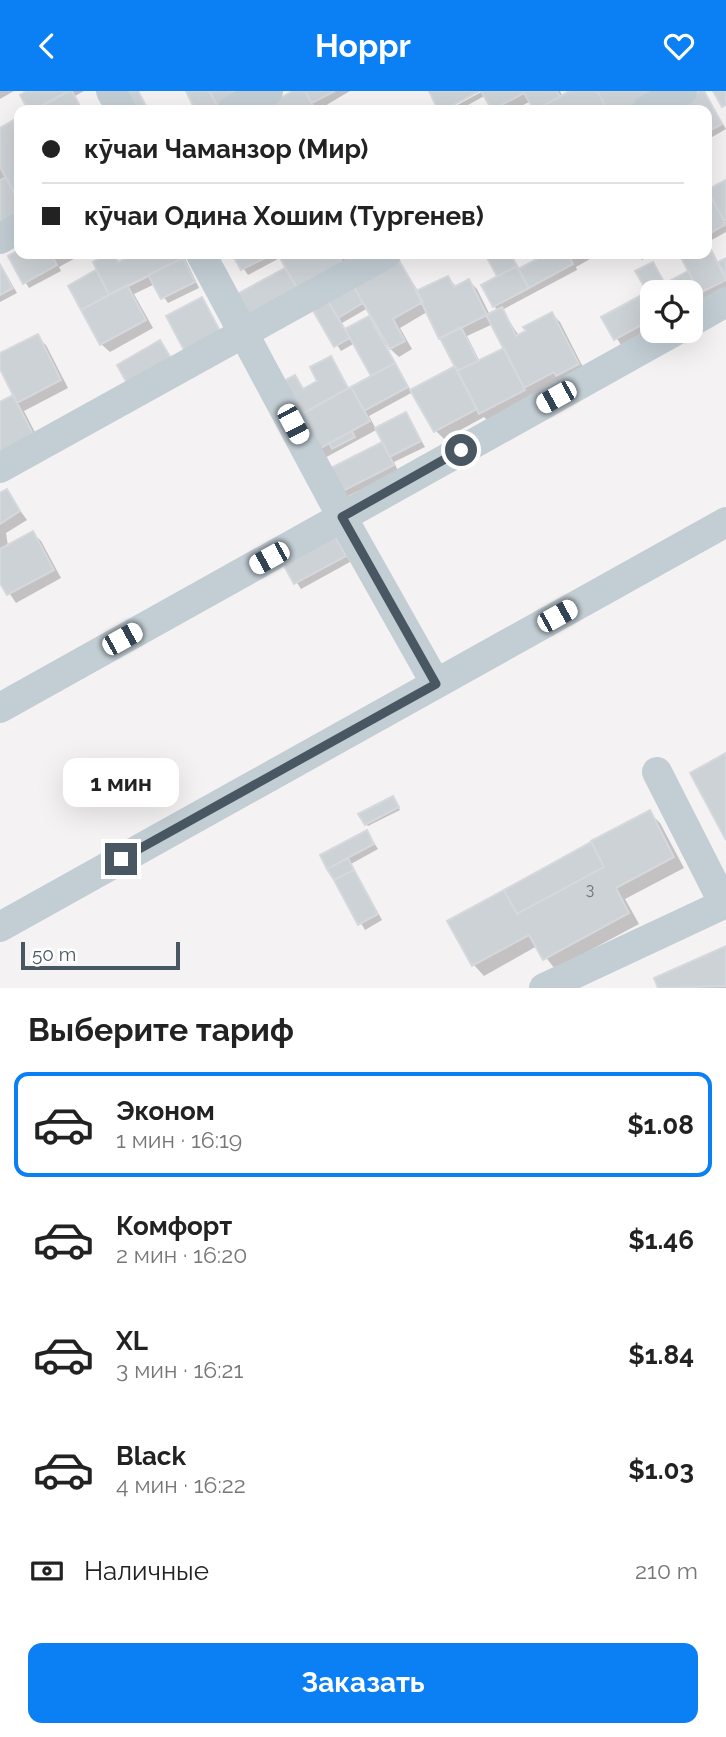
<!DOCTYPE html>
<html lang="ru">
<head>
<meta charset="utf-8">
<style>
  :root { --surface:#fff; --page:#f2f2f2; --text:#222; --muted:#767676; --line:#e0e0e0; --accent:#0b7ff4 }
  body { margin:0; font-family:Raleway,sans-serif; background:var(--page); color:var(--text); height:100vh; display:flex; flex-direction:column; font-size:26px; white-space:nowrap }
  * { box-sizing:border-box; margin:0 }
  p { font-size:23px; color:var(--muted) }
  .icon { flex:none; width:38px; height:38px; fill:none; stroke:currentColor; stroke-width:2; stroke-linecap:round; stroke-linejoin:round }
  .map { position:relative; height:897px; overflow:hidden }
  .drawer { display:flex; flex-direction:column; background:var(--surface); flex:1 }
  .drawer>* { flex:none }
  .hud { position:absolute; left:14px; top:14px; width:698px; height:154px; border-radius:14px; box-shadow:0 7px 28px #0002; display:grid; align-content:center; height:154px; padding:0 28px; background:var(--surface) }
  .fabs { position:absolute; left:640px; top:189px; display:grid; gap:14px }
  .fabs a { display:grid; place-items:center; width:63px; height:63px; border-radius:14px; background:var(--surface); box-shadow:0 7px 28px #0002; font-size:35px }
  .scale { position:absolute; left:21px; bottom:18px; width:159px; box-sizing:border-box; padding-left:7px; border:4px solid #485761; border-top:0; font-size:19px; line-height:24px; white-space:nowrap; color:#485761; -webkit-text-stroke:5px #fff; paint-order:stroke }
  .end { position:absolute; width:32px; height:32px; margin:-16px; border:9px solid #485761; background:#fff; box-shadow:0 0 0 4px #fff }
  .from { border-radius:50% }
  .bubble { position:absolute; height:49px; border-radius:14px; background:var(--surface); box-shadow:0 7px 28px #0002; font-size:23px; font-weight:700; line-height:49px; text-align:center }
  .car { position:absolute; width:21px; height:42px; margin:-21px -10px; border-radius:9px; box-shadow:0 0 5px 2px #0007; background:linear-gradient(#fff 24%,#345 0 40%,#fff 0 76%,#345 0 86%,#fff 0) }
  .hud b { display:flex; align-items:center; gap:24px; height:66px; font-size:26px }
  .hud b+b { border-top:2px solid var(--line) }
  .hud i { width:18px; height:18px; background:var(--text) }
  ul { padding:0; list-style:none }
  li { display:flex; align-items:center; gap:21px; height:105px; margin:0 14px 10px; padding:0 14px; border:4px solid transparent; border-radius:14px }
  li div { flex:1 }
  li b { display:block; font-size:26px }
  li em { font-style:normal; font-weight:700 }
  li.on { border-color:var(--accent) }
  li>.icon { width:63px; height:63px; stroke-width:1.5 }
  h2 { padding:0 28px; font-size:32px; line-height:84px }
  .pay { display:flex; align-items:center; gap:18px; height:77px; padding:0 28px; font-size:26px }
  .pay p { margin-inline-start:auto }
  .action { display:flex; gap:14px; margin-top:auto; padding:14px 28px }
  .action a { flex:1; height:80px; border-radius:14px; background:var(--accent); color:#fff; font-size:28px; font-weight:700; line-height:80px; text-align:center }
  header { display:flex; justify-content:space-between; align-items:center; height:91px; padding:0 28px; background:var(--accent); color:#fff; font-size:32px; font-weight:700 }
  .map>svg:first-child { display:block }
  .shadow { fill:#0003; fill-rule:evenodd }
  .building { fill:#cdd2d6; stroke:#d5d8dd; stroke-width:2 }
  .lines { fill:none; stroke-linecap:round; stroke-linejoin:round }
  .minor { stroke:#c2cdd4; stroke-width:30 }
  .route { stroke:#485761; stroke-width:9 }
  .labels { text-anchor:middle; stroke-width:6; stroke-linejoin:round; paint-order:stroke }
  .number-label { font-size:16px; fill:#69767e }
</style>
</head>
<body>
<header><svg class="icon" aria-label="back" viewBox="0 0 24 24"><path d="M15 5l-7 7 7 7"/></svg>Hoppr<svg class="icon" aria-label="heart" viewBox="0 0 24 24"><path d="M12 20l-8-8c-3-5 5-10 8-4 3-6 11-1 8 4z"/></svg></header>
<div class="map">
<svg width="726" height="897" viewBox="0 0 726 897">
  <rect width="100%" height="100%" fill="#f4f2f2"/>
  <path class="shadow" d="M0,0H14L0,8Z
    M31,0H84L75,5L83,19H30L23,4Z
    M188,0L224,19H181L194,13Z
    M297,0H350L318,19H261Z
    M483,0H560L563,6L574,0H682L648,19H536L531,10L514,19H495L486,4L459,19H448Z
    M703,1L726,38L707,49V19H679L677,15Z
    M19,28V135L0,146V39Z
    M726,91V141L708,151L719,173L726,169V197L691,215V201H653V236L621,254L604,226L691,181L681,163H707V95L710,100Z
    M19,161V163H83L59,176L61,180L29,197L10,166Z
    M112,163L121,172L139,163H183L199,197L168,212L155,193L134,203L153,237L110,261L101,253L96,181L102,187L95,171ZM150,181V185L120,200L119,197Z
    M234,163H275L278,168L248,184Z
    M286,163H377L249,234L232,208L288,177L281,165Z
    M487,163H511L520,179L551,163H599L576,176L577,179L502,219L519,245L552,223L560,231L586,282L488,330L484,326L444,348L436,340L413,301L369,325L376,338L406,323L425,356L394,371L398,380L342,408L325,382L385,352L378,338L321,369L295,328V286L304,299L320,290L331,267L350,299L373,286L355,252L341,260L313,217L397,169L419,201L448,187L457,196L469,190L477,198L490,224L498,220L494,215L499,186ZM368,217L377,235L369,227L346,239L342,232ZM427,221L457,276L411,300L385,253L399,266L412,258L400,237ZM493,233L506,257L480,271L467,245Z
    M636,163H653L642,169Z
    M0,172L17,202L0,211Z
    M202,208L225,247L192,265Z
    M37,246L46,254L68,297L24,320L41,353L0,313L16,305L0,275V264Z
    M6,400L27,429L6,442L8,455L33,442L41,450L61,487L16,512L0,488V404Z
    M336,445L350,471L301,498L281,467Z
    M395,709L400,719L368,735L366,733Z
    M649,721L660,732L684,777L625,808L639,833L555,878L537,855L484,885L474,874L449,830L503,801L509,807L506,799L590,754L597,760L593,751ZM611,770L613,773L520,824V820Z
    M367,741L378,758L351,773L382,829L365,839L322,765Z
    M726,856V897H660L656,888Z"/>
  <path class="building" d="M27,0H69L33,19H28L20,4Z
    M69,0H72L82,19H36Z
    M114,0H138L148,19H124Z
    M186,0H210L218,17L195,19Z
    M209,0H249L218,17Z
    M293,0H305L315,19H259Z
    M305,0H335L312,12Z
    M429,0H479L444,19H438Z
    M481,0H557L560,6L534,19L524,2L492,19Z
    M570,0H597L608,19H549L546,13Z
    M597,0H661L626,19H608Z
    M700,0H704L722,33L707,41V19H677L675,14Z
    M713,0H726V14L722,16Z
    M19,26V111L0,76V37Z
    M6,86L19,111V127L0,138V89Z
    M726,89V128L724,130L707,99Z
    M707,99L726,133L707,144Z
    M707,152L726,189L700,202L679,163H707Z
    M19,159V163H51L57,174L23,193L8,165Z
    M108,163H114L118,171L136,163H181L183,167L109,204L93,171Z
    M232,163H273L241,179Z
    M282,163H337L343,173L298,199L279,165Z
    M485,163H510L517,175L497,185Z
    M547,163H568L573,173L529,197L518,178Z
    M397,166L423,211L393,228L405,250L390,258L352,193Z
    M183,167L195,191L161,208L148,184Z
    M726,167V187L718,171Z
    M653,171L665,193L648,202L635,180Z
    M0,174L13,197L0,204Z
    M517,175L529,197L493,216L481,194Z
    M285,177L298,199L242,229L230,207Z
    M96,179L109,204L81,219L68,195Z
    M688,180L700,202L691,207V201H653V212L648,202Z
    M448,185L454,196L469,188L487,224L439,248L416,200Z
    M352,193L363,212L338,227L326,207Z
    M127,194L146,229L100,254L81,219Z
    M647,201L653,212V228L614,249L601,226Z
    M202,206L221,242L185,261L166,225Z
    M326,207L350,247L334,256L311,216Z
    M502,216L516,245L526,240L523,236L552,221L579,273L556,285L554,281L524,297L486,224Z
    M369,225L395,272L371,285L345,238Z
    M461,236L478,270L457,280L440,247Z
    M38,243L61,289L17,312L0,278V262Z
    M160,249L172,269L128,294L117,274Z
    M504,257L525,299L479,323L457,280Z
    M331,265L348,297L296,326L278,293L295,284L303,298L317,290L310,276Z
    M395,272L408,296L364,320L351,296Z
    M455,275L477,318L434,341L410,299Z
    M351,296L370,330L312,362L293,328Z
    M13,304L34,345L0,362V311Z
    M406,321L421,350L390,366L375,337Z
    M352,340L355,346L332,358L329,352Z
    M382,351L394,374L335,404L323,381Z
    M7,398L20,420L0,433V402Z
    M331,438L346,465L294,493L279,466Z
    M33,440L54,479L7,504L0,492V458Z
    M726,662V749L690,682Z
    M393,705L399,716L365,734L358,723Z
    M650,719L674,766L616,797L629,822L543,869L529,844L472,875L447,830L504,799L517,823L604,776L591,750Z
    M367,739L374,753L327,778L320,764Z
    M591,751L604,776L517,823L504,799Z
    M348,767L354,779L334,789L327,778Z
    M354,779L378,823L358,834L334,789Z
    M726,855V895L658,897L654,887Z"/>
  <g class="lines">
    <path class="minor" d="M111,0L121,19
      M233,19L268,0
      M647,19L682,0
      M0,148L19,137
      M201,163L342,426L436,593
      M691,231L726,211
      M0,377L386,163
      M0,617L675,240
      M657,681L724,813
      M0,836L726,431
      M544,897L726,812"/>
  </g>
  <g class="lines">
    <path class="route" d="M121,768L436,593L342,426L461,359"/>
  </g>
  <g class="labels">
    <g class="number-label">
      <text x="590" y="804">3</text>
    </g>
  </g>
</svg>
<div class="fabs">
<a><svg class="icon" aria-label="locate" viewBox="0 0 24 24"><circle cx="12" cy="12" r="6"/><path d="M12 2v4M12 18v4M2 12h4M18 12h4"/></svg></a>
</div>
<div class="scale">50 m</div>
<i class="end from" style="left:461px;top:359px"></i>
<i class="end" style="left:121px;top:768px"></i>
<div class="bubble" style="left:63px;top:667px;width:116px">1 мин</div>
<i class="car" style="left:556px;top:306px;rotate:241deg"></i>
<i class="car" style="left:293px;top:333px;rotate:152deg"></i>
<i class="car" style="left:269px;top:467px;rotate:241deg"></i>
<i class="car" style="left:557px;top:525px;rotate:61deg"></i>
<i class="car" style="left:122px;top:548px;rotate:61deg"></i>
<div class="hud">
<b><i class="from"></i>кӯчаи Чаманзор (Мир)</b>
<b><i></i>кӯчаи Одина Хошим (Тургенев)</b>
</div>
</div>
<section class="drawer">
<h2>Выберите тариф</h2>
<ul>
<li class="on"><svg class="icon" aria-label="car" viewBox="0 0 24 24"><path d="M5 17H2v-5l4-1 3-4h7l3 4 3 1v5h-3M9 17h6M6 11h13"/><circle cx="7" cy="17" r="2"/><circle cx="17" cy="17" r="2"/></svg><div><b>Эконом</b><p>1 мин · 16:19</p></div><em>$1.08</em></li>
<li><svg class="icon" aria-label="car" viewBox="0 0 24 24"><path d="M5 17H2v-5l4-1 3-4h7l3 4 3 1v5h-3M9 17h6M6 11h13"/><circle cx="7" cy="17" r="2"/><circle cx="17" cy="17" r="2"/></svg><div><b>Комфорт</b><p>2 мин · 16:20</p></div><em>$1.46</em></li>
<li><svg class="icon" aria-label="car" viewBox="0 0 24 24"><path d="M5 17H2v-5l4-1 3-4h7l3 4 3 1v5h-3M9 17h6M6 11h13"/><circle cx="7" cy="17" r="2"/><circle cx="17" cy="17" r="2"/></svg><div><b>XL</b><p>3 мин · 16:21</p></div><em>$1.84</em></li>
<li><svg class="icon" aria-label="car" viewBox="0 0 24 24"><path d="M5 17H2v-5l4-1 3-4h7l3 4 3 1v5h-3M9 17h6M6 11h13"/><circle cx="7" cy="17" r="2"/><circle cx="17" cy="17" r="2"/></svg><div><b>Black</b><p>4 мин · 16:22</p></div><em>$1.03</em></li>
</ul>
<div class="pay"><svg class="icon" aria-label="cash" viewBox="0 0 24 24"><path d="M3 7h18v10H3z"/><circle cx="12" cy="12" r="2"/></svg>Наличные<p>210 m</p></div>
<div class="action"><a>Заказать</a></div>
</section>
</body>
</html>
